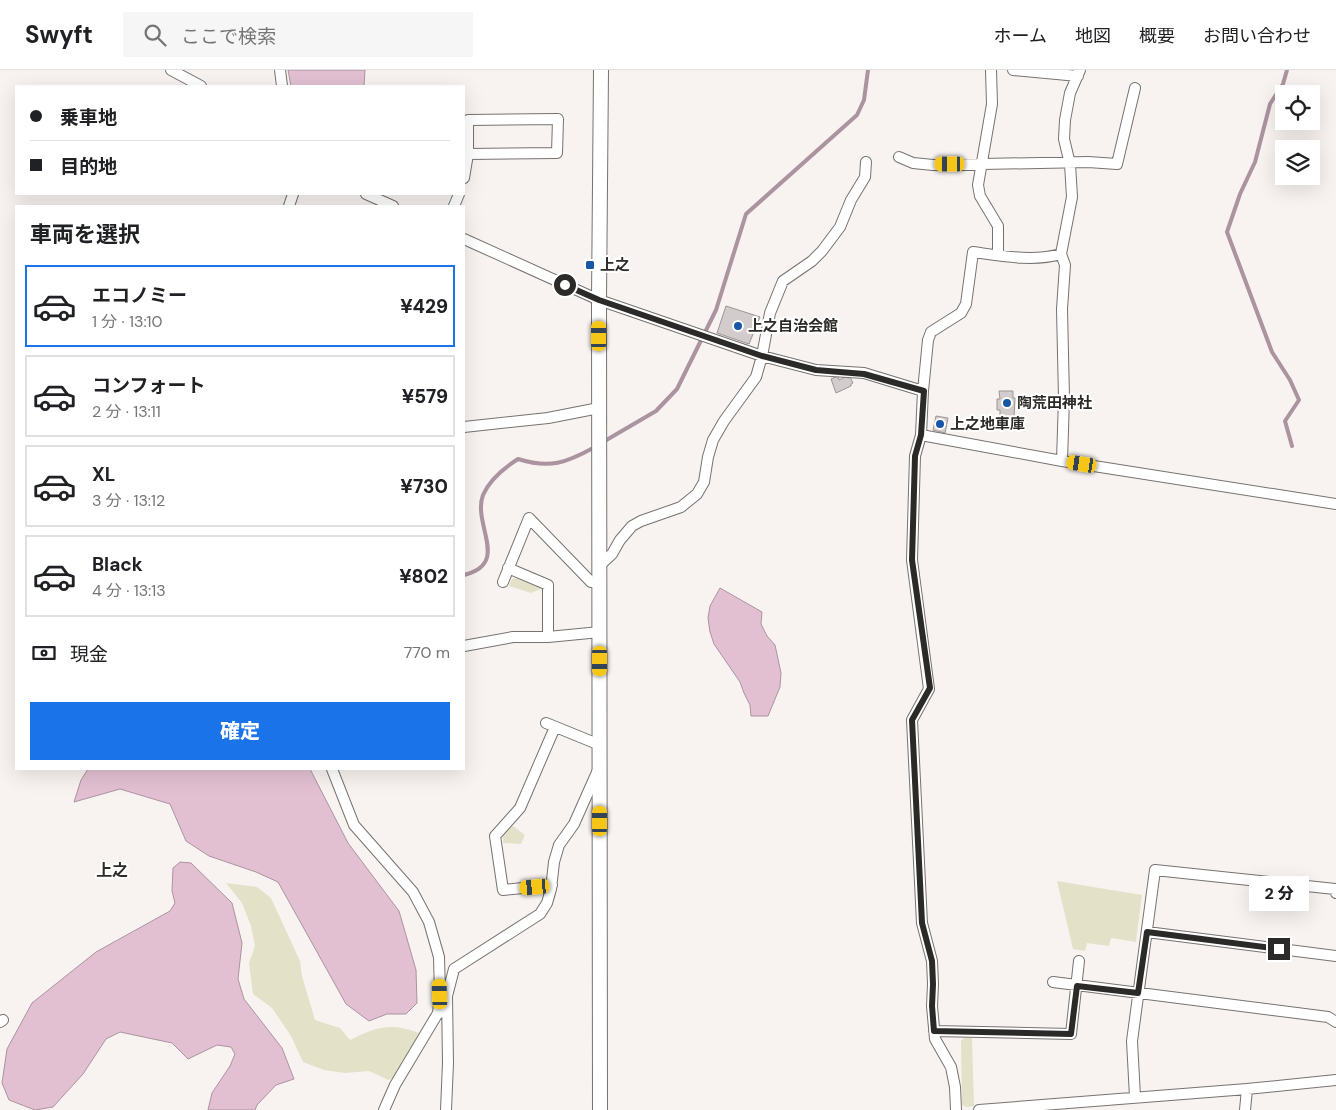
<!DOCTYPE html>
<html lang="ja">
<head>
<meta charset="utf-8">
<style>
  :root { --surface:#fff; --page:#f6f6f6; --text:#202124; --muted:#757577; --line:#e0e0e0; --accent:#1a73e8 }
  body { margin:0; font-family:"DM Sans","Noto Sans JP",sans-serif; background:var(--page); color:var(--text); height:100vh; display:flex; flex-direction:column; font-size:19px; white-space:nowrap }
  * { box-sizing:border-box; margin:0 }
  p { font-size:16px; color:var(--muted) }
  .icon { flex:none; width:28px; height:28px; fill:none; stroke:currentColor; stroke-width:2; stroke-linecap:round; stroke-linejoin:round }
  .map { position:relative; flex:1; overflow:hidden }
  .side { position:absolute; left:15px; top:135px; width:450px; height:565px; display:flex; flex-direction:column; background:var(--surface); border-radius:0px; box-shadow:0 5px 20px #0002 }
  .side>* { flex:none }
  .guide { position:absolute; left:15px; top:15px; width:450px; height:110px; border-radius:0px; box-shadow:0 5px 20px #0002; display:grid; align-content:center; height:110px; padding:0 15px; background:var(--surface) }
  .buttons { position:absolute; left:1275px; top:15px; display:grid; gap:10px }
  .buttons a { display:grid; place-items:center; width:45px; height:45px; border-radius:0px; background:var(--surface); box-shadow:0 5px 20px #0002; font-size:25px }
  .end { position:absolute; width:22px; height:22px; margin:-11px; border:6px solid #2c2a29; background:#fff; box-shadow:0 0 0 2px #fff }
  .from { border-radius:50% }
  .bubble { position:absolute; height:35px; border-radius:0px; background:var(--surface); box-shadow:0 5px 20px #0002; font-size:16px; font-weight:800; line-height:35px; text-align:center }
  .car { position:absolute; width:15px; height:30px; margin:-15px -8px; border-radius:6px; box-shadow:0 0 4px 1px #0007; background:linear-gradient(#f5c518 24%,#345 0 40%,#f5c518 0 76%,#345 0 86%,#f5c518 0) }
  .guide b { display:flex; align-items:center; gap:18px; height:48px; font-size:19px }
  .guide b+b { border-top:1px solid var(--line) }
  .guide i { width:12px; height:12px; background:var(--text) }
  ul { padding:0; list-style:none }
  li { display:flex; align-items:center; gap:15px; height:82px; margin:0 10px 8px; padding:0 5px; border:2px solid var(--line); border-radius:0px }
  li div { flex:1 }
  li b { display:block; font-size:19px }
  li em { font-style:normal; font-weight:800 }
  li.on { border-color:var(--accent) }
  li>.icon { width:45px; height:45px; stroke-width:1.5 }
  h2 { padding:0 15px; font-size:22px; line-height:60px }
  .pay { display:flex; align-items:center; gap:12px; height:55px; padding:0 15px; font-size:19px }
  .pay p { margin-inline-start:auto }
  .primary-button { display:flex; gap:10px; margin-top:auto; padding:10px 15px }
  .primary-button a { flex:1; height:58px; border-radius:0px; background:var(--accent); color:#fff; font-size:20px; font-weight:800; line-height:58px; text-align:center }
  header { display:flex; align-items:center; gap:30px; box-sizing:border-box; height:70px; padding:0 25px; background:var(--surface); border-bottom:1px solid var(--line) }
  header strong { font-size:24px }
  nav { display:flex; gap:28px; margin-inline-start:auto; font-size:18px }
  .search { width:350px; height:45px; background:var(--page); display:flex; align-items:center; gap:12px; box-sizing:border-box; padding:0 18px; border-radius:0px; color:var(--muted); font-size:19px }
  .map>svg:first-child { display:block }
  .green { fill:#e3e2c9 }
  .water { fill:#e2c0d2; stroke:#ab939f }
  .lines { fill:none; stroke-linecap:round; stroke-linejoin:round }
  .stream { stroke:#ab939f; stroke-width:4 }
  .building { fill:#d2cccc; stroke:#9b9596 }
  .minor-casing { stroke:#777270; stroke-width:12 }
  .tertiary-casing { stroke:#777270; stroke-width:16 }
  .minor { stroke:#fff; stroke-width:10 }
  .tertiary { stroke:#fff; stroke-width:14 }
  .route { stroke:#2c2a29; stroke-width:6 }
  .poi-dot { fill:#1857a7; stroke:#fff; stroke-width:2 }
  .labels { text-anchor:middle; stroke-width:4; stroke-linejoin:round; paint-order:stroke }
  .poi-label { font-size:15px; font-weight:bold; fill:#2c2a29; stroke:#fff; text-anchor:start }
  .neighbourhood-label { font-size:16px; font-weight:bold; fill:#2c2a29; stroke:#fff }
</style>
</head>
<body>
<header>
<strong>Swyft</strong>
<div class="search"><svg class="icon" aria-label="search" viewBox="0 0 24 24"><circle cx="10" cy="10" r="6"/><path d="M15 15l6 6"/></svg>ここで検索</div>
<nav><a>ホーム</a><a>地図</a><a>概要</a><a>お問い合わせ</a></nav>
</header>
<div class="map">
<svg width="1336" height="1040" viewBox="0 0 1336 1040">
  <rect width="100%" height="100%" fill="#f8f3f0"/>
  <path class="green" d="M517,508L539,517L541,519L531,523L509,516L512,509Z
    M512,755L525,765L521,774L503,773V765Z
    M1057,811L1142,825L1136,872L1111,868L1109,876L1087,873L1085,881L1073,879Z
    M226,813L257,817L271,828L300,891L302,906L315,950L340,958L350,970C376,957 390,952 419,963L393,1008L388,1010L369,1001L345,1003L324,1000L303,992L291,966L272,938L253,924L249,893L255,876L251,856L242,833Z
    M964,968H972L974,1036L966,1037L962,1035L961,971Z"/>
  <path class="water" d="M288,0H365L364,16H291Z
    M720,518L762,542L761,554L767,566L775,575L781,603L780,617L768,646H751L750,635L744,623L740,612L714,574L710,562L708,548L710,536Z
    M88,699H310L348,773L399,841L416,900L417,933L406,944H387L369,951L346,934L278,812L256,802L209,786L186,771L170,734L120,719L74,732L81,710Z
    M180,792L191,793L232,833L242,873L238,909L244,929L282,978L294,1009L276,1015L257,1035L255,1040H208L212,1023L230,996L235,984L231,977L217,975L188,989L172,973L120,962L106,969L83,1004L53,1037L35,1040L9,1030L2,1013L7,979L32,933L96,882L170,841L175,833L172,821L173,798Z"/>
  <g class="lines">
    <path class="stream" d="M1287,0L1283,14L1270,34L1255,92L1240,124L1227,162L1272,282L1290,310L1299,330L1285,351L1292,376
      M603,372L656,341L677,319L716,240L746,144L857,45L864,30L868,0
      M464,505C511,493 472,455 483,425C490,409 504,398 518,389C550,399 566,393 595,377"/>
  </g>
  <path class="building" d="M726,236L760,247L749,274L717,263Z
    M838,306L839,310L847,306L848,308L850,307L853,313L851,314V316L836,323L831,309Z
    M999,321H1013V328H1015L1014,347H1000V340H997V329H1000Z
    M936,346L948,348L945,363L933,360Z"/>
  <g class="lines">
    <defs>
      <path id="minor" d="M171,0L201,16
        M280,0L282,16
        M991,0L992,34L978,115L980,126L998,156V185
        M1013,0L1078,6
        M899,87L913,93L933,95L1088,92L1117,94L1135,18
        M464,108L468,84V50L558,49L557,83L468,84
        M366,124L393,136
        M289,136L293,124
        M454,136L459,124
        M464,169L599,230L762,286L816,300L864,303L923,321L921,365L1062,391L1336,434
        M923,321L928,270L931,262L961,243L966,234L973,182C1002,186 1033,192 1061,184
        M464,357L548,348L599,338
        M921,365L915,386L912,490L929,619L912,650L922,853L932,891L933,914L932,936L935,969L951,997L955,1017L956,1040
        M1062,391L1064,328L1062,239L1065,195L1061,184L1072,127L1070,94L1064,69L1065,50L1070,23L1080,0
        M599,496L612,484L620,470L632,456L641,451L681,437L697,424L704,412L708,387L713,370L724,351L756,307L762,286L770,243L783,211L812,191L822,181L840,157L851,130L865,107L866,92
        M508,498L548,515V567
        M503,512L529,448L591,512L600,513
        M464,576L513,567H548L600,562
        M546,653L600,675
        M332,699L354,755L413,822L429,852L439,887L440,924L438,943
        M552,815L503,820L495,766L520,738L555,657
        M1147,862L1336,886
        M1053,912L1328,947L1336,952
        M0,952L3,950
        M934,961L1071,964L1079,891
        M1135,1027L1132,971L1155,800L1335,819L1336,823
        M384,1040L395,1015L438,943L443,942
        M446,1040L448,993L447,926L454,899L540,844L547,833L551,819L554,792L559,775L574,754L598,700
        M979,1040L1247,1019
        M1245,1040L1247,1019L1336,1010"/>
      <path id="tertiary" d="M600,1040L599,230L601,0"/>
    </defs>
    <use href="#minor" class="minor-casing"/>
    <use href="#tertiary" class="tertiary-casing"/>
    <use href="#minor" class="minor"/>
    <use href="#tertiary" class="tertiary"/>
  </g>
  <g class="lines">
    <path class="route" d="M565,215L599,230L762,286L816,300L864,304L924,321L921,365L915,386L912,490L930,618L912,650L922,853L932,891L933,914L932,936L934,961L1071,964L1077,916L1138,923L1147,862L1279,879"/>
  </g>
  <g class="poi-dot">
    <rect x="585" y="190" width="10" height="10" rx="2.5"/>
    <circle cx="738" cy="256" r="5"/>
    <circle cx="1007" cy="333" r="5"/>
    <circle cx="940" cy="354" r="5"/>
  </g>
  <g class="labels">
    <g class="poi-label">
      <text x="600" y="200">上之</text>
      <text x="748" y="261">上之自治会館</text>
      <text x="1017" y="338">陶荒田神社</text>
      <text x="950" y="359">上之地車庫</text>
    </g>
    <g class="neighbourhood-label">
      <text x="112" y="806">上之</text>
    </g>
  </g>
</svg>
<div class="buttons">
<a><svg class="icon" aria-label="locate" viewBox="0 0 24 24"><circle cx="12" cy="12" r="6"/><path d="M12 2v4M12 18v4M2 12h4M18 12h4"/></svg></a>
<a><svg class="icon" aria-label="layers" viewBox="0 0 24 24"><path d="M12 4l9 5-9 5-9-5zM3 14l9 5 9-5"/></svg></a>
</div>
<i class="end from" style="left:565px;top:215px"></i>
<i class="end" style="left:1279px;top:879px"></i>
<div class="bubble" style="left:1249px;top:806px;width:60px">2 分</div>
<i class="car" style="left:950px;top:94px;rotate:270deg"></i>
<i class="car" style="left:599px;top:266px;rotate:0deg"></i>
<i class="car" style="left:1082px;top:394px;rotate:279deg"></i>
<i class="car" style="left:600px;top:591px;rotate:180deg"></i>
<i class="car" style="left:600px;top:751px;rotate:0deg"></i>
<i class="car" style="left:535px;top:817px;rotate:265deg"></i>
<i class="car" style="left:440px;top:924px;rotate:358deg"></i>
<div class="guide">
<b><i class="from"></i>乗車地</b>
<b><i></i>目的地</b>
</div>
<section class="side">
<h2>車両を選択</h2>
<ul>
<li class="on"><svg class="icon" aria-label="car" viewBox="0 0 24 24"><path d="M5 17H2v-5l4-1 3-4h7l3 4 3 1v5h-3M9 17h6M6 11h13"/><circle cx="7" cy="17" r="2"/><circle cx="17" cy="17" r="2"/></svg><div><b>エコノミー</b><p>1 分 · 13:10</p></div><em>¥429</em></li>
<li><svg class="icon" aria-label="car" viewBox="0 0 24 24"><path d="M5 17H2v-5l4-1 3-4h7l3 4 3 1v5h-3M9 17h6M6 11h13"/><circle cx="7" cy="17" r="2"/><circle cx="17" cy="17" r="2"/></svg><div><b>コンフォート</b><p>2 分 · 13:11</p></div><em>¥579</em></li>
<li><svg class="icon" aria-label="car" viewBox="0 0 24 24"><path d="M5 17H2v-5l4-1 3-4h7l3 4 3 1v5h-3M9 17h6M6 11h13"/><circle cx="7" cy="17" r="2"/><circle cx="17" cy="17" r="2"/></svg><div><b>XL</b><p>3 分 · 13:12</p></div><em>¥730</em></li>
<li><svg class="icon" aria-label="car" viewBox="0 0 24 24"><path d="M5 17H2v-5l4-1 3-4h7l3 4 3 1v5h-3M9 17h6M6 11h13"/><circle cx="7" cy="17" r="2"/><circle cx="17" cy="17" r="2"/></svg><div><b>Black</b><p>4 分 · 13:13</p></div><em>¥802</em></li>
</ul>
<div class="pay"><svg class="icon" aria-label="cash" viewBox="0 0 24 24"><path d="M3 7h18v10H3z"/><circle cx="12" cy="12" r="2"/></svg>現金<p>770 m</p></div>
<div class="primary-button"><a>確定</a></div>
</section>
</div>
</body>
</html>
